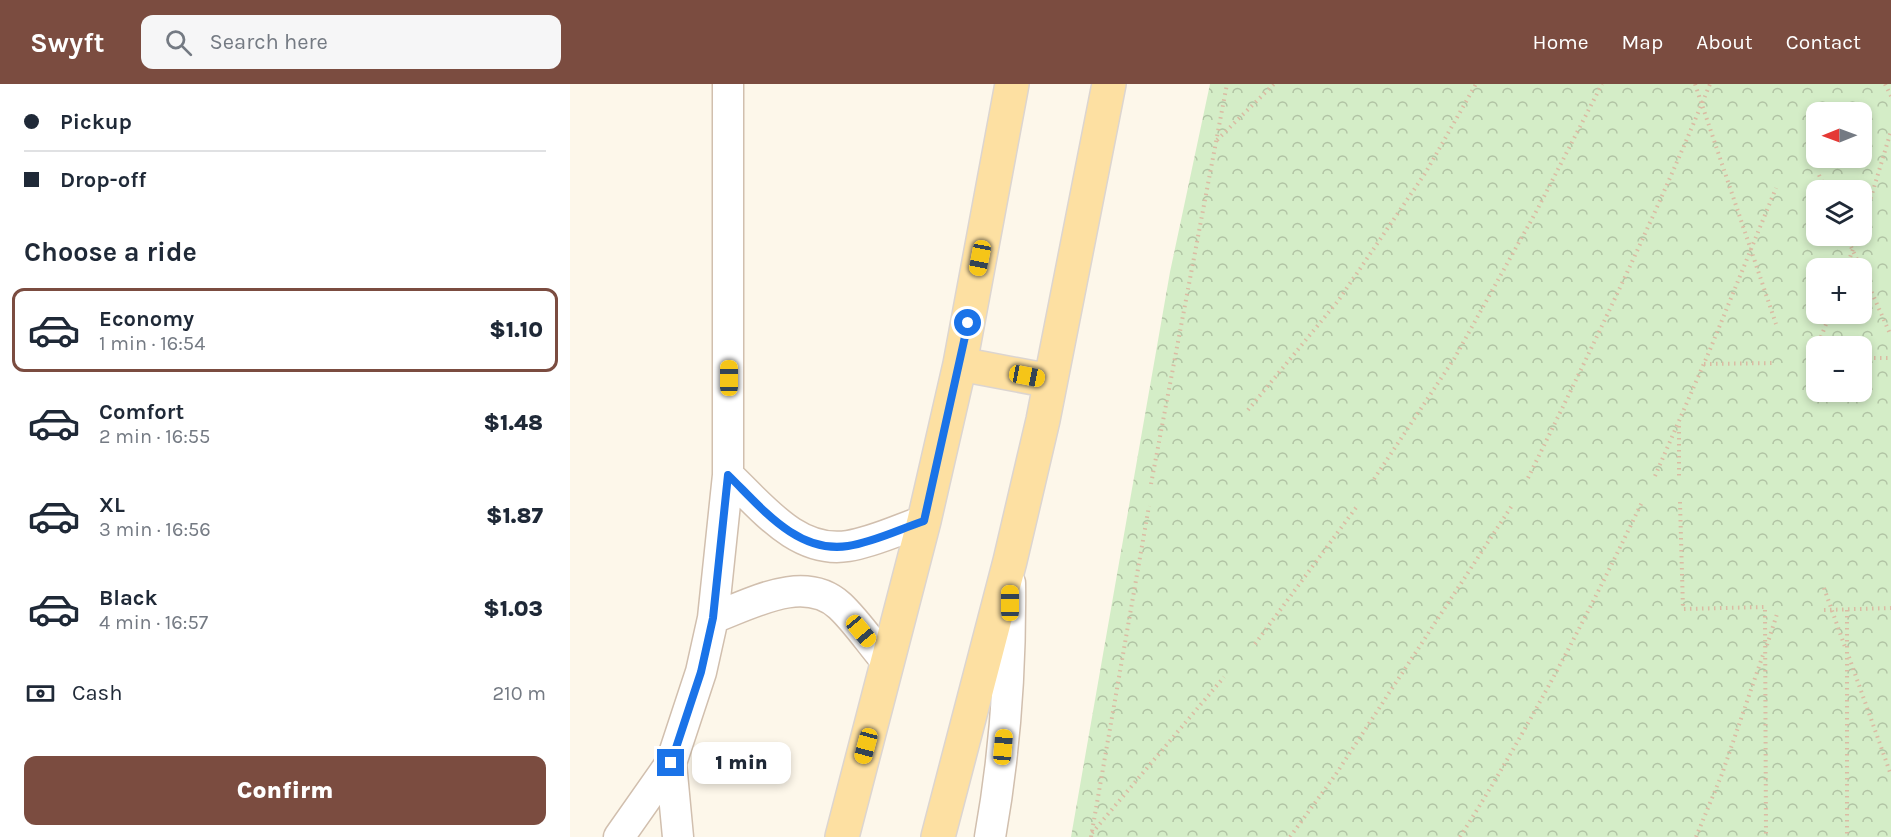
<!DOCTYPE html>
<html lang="en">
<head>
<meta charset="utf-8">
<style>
  :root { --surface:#fff; --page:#f6f6f7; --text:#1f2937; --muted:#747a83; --line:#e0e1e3; --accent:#7b4c40 }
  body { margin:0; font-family:Karla,sans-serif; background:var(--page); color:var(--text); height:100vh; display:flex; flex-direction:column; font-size:22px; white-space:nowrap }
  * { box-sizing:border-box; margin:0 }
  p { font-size:20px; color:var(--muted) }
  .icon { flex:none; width:33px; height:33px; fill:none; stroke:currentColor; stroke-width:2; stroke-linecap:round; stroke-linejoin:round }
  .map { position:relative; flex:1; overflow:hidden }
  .details { display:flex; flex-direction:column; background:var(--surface); width:570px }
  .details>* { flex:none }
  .guide { display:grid; align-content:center; height:132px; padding:0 24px; background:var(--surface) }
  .needle { width:39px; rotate:269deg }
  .tools { position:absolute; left:1236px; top:18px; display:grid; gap:12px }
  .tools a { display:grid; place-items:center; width:66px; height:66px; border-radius:12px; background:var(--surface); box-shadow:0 3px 9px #0003; font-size:30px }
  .end { position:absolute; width:27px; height:27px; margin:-14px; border:8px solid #1a73e8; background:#fff; box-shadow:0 0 0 3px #fff }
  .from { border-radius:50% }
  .bubble { position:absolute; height:42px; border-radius:12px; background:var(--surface); box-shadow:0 3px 9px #0003; font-size:20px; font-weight:800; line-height:42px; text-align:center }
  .car { position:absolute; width:18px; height:36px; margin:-18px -9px; border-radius:8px; box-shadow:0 0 4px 2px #0007; background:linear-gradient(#f5c518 24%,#345 0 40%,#f5c518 0 76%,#345 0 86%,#f5c518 0) }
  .guide b { display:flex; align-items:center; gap:21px; height:57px; font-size:22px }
  .guide b+b { border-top:2px solid var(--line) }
  .guide i { width:15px; height:15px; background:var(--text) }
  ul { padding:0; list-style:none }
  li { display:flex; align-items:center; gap:18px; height:84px; margin:0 12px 9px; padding:0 12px; border:3px solid transparent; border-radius:12px }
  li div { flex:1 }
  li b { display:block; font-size:22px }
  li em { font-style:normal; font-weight:800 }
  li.on { border-color:var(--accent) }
  li>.icon { width:54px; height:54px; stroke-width:1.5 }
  h2 { padding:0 24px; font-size:27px; line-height:72px }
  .pay { display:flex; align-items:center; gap:15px; height:66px; padding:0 24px; font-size:22px }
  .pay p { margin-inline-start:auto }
  .cta { display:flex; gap:12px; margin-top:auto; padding:12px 24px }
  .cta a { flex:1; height:69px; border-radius:12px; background:var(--accent); color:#fff; font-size:24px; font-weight:800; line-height:69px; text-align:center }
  header { display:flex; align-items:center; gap:36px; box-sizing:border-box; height:84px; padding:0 30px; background:var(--accent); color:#fff }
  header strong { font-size:28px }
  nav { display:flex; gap:33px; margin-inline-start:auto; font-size:21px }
  .search { width:420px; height:54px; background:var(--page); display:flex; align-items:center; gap:15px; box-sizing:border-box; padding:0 21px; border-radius:12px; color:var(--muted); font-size:22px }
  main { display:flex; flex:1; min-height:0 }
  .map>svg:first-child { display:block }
  .park { fill:url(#park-crowns); fill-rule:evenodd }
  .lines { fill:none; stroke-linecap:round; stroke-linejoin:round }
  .minor-casing { stroke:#d1bfae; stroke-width:33 }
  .major-casing { stroke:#dcd5d0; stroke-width:36 }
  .path { stroke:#dabba3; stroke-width:4; stroke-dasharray:1.5 4.5; stroke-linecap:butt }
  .minor { stroke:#fff; stroke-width:30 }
  .major { stroke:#fde0a2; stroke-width:33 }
  .route { stroke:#1a73e8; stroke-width:8 }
</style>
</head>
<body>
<header>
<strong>Swyft</strong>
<div class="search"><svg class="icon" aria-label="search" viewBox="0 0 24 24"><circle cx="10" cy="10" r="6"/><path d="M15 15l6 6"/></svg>Search here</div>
<nav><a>Home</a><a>Map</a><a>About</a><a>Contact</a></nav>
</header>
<main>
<section class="details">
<div class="guide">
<b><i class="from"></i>Pickup</b>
<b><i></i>Drop-off</b>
</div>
<h2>Choose a ride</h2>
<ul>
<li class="on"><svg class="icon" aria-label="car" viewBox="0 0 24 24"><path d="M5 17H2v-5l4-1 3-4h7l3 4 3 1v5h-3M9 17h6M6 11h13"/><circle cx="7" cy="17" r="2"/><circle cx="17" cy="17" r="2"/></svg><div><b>Economy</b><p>1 min · 16:54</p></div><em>$1.10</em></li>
<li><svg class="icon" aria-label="car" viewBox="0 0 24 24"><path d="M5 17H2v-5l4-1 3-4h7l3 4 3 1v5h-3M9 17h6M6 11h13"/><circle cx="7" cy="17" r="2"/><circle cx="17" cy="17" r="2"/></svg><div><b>Comfort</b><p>2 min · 16:55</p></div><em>$1.48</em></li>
<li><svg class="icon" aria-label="car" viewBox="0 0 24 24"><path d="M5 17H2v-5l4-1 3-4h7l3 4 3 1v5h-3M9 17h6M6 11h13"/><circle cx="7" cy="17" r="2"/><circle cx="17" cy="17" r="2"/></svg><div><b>XL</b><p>3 min · 16:56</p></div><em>$1.87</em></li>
<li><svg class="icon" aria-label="car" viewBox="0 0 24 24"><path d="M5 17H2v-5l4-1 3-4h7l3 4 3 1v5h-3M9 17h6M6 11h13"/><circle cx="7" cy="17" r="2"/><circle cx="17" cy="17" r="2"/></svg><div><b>Black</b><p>4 min · 16:57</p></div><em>$1.03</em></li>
</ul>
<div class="pay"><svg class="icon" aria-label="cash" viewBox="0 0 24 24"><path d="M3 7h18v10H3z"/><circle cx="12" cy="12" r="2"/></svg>Cash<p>210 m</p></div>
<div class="cta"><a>Confirm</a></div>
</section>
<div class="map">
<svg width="1321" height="753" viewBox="0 0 1321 753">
  <defs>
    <pattern id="park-crowns" width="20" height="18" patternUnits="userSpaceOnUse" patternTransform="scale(1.5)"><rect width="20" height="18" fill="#d4edc7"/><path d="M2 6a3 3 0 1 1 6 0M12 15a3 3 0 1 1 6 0" fill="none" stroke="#b1c3a4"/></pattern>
  </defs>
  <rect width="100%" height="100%" fill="#fdf7ea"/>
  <path class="park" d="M640,0H1321V753H501L600,188ZM1246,28H1292V74H1246ZM1246,106H1292V152H1246ZM1246,184H1292V230H1246ZM1246,262H1292V308H1246Z"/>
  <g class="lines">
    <defs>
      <path id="minor" d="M158,391C192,423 227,470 278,462C304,458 330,445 354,437
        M143,534C181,520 234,489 270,522C288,539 302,561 318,579
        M101,679L108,753
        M49,753L101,679L131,588L143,534L158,391V0
        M420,753C435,669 441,585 440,499"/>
      <path id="major" d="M390,280L480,297
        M272,753L354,437L390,280L442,0
        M368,753L440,477L473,336L539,0"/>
    </defs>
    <use href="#minor" class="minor-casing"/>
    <use href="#major" class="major-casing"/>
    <path class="path" d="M1125,0L1206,240
      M1315,0L1321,12
      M647,56L704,0
      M1249,91L1256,106
      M1292,143L1321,47
      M1276,152L1291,184
      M1276,184L1288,152
      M1292,186L1321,252
      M1251,253L1260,230
      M1292,274H1321
      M1134,280L1206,279
      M678,326L768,217L856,88L906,0
      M1109,342V392
      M1085,392L1139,268L1206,104
      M958,394C1022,264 1085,134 1140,0
      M804,395L884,275L967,126L1032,0
      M581,400L657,0
      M1110,418L1113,525L1195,523L1196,753
      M1254,504L1275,563
      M1254,526L1321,524
      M1277,526V753
      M685,560L788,421
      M1197,561L1208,527
      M1279,573L1321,691
      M522,749L654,593
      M521,753L579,422
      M720,753L766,690L943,420
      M890,753C958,646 1017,533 1072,418
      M1126,753L1152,690L1194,568"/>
    <use href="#minor" class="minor"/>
    <use href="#major" class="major"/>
  </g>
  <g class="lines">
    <path class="route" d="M101,679L131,588L143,534L158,391C191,423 227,470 278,462C304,458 330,445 354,437L398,239"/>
  </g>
</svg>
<div class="tools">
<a><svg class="needle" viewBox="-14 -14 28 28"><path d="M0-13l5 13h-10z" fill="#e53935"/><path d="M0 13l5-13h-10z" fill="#747a83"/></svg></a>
<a><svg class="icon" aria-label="layers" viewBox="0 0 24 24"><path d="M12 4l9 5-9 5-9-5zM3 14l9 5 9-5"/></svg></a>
<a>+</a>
<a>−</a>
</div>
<i class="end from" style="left:398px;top:239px"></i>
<i class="end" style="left:101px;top:679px"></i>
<div class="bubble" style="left:122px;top:658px;width:99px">1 min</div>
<i class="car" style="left:410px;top:174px;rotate:191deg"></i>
<i class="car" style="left:457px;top:292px;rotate:101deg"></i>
<i class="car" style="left:159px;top:294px;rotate:0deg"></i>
<i class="car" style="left:440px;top:519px;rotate:0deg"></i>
<i class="car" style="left:291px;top:547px;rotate:140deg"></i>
<i class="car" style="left:296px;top:662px;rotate:195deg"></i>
<i class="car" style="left:433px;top:663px;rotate:5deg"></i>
</div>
</main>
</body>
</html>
